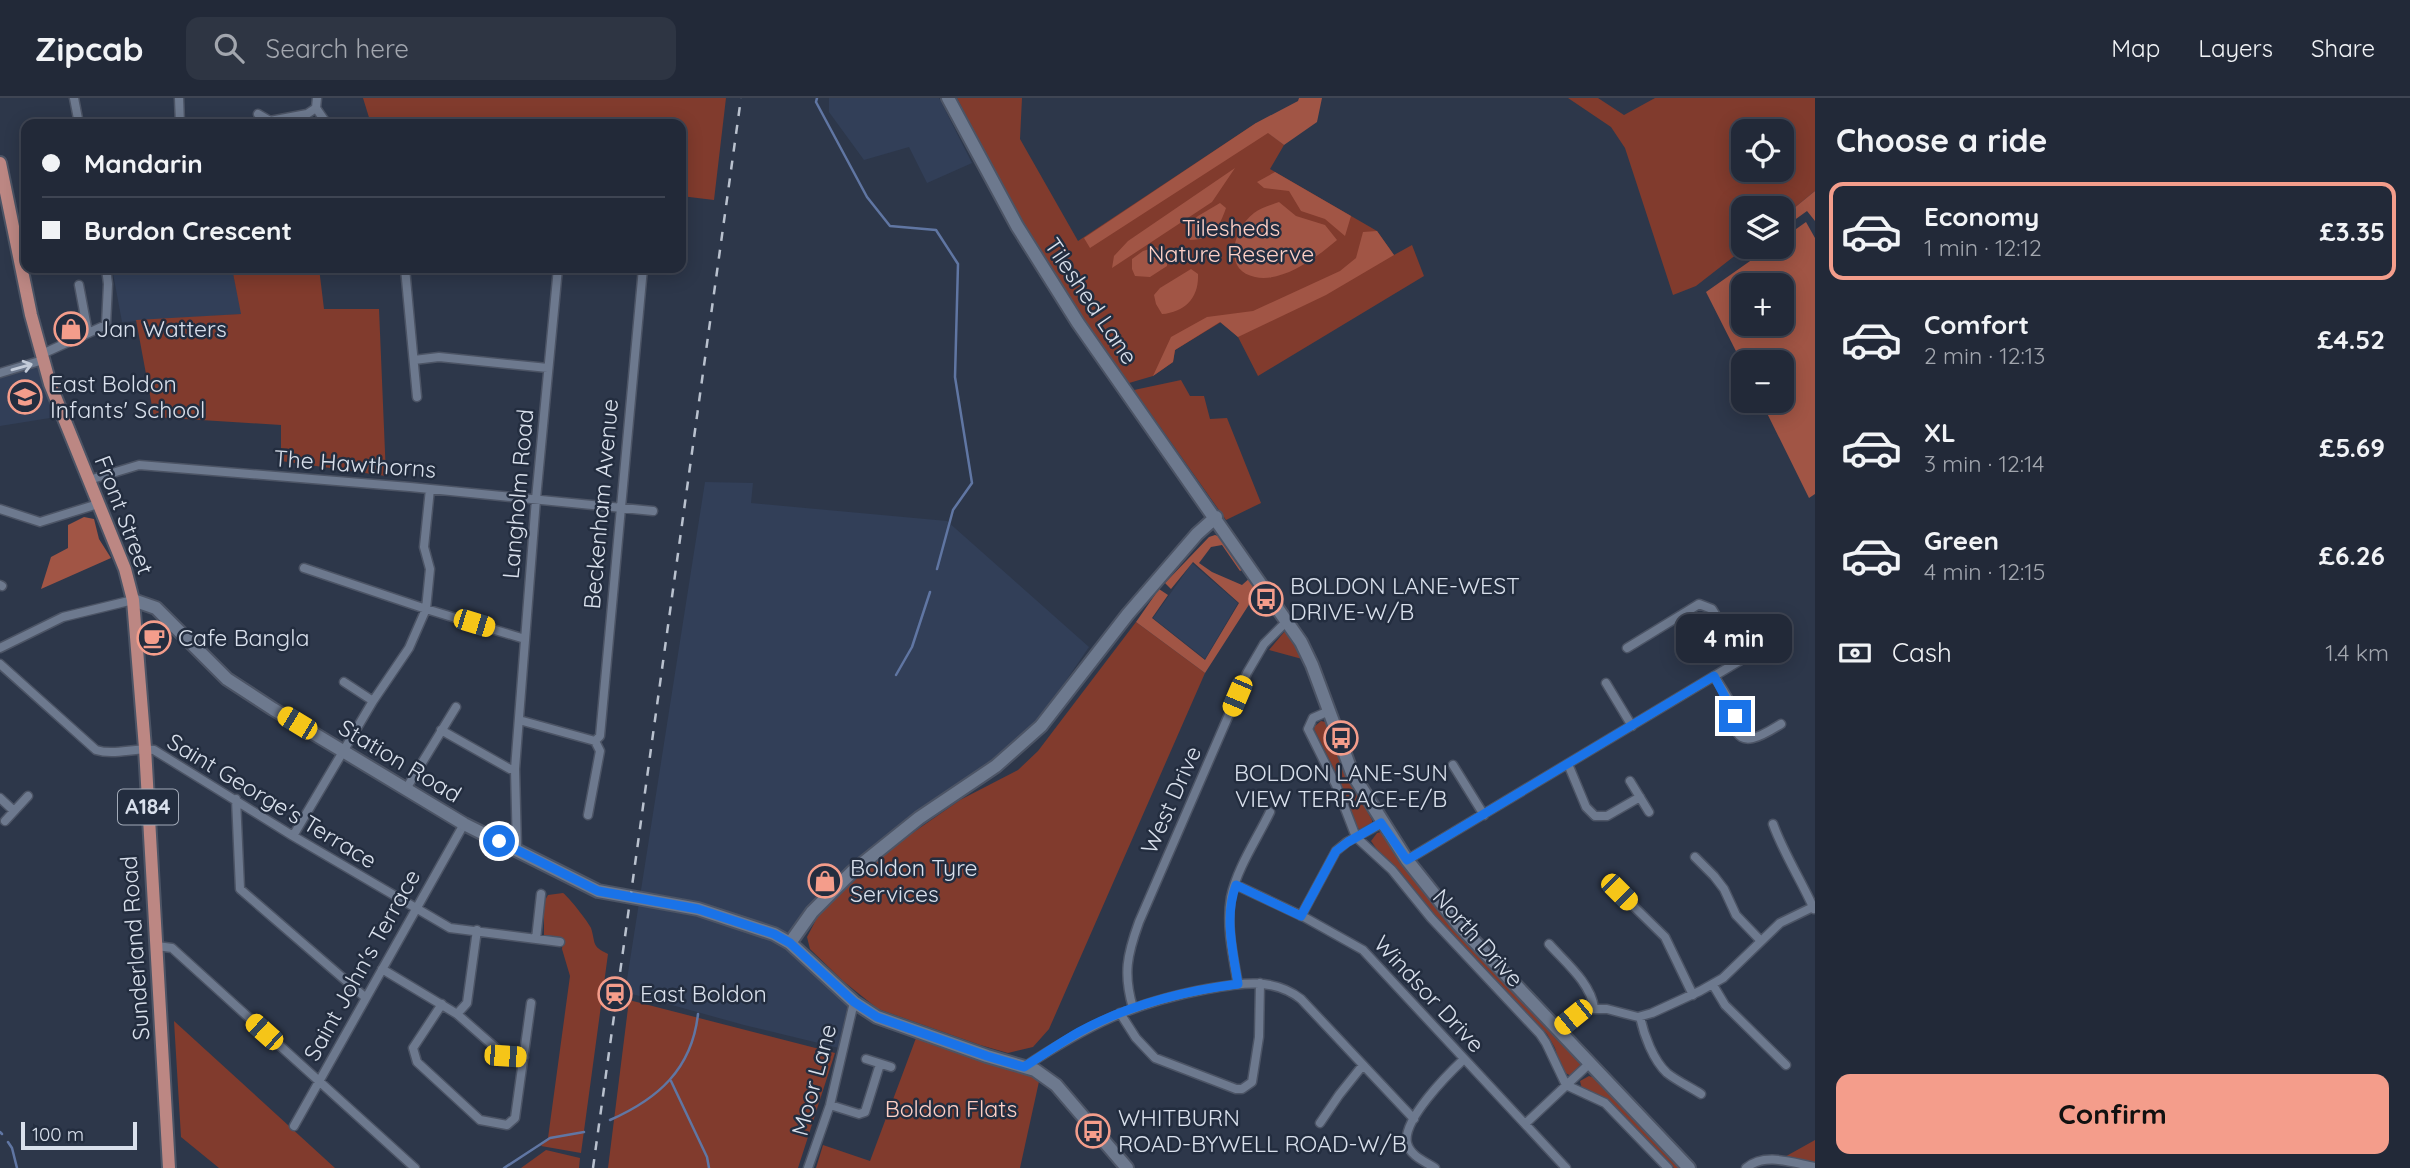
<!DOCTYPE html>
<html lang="en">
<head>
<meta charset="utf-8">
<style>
  :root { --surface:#222938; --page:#2e3543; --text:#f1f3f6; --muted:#a2a6ae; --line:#3f4553; --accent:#f49d8b }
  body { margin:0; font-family:Quicksand,sans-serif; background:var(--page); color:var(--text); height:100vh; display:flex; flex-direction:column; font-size:26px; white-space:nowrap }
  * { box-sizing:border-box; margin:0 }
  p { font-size:23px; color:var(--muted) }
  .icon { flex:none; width:38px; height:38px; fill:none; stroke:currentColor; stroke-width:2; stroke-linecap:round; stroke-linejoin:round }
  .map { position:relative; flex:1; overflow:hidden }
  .sheet { display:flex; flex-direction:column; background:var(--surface); width:595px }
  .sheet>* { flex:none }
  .top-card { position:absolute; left:21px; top:21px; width:665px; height:154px; border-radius:14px; box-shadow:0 4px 18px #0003,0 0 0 2px var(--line); display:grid; align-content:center; height:154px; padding:0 21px; background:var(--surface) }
  .tools { position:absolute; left:1731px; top:21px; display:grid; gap:14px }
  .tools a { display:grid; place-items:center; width:63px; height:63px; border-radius:14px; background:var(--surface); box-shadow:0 4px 18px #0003,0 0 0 2px var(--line); font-size:35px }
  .scale { position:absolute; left:21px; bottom:18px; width:116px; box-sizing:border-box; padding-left:7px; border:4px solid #d9e0ec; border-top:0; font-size:19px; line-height:24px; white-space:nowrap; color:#d9e0ec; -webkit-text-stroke:5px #232d3f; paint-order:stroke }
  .end { position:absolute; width:32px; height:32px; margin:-16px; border:9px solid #1a73e8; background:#fff; box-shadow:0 0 0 4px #fff }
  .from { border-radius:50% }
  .bubble { position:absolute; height:49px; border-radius:14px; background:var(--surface); box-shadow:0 4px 18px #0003,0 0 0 2px var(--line); font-size:23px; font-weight:700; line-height:49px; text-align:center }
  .car { position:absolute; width:21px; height:42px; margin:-21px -10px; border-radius:9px; box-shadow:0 0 5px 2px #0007; background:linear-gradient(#f5c518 24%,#345 0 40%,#f5c518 0 76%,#345 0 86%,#f5c518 0) }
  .top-card b { display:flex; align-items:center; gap:24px; height:66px; font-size:26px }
  .top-card b+b { border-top:2px solid var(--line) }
  .top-card i { width:18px; height:18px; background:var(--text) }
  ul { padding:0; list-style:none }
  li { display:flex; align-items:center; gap:21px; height:98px; margin:0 14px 10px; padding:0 7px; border:4px solid transparent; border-radius:14px }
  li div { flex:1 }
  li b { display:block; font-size:26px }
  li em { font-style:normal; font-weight:700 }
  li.current { border-color:var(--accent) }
  li>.icon { width:63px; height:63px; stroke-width:1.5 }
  h2 { padding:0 21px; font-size:32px; line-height:84px }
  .pay { display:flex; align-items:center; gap:18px; height:77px; padding:0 21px; font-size:26px }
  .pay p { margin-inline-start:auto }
  .button { display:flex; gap:14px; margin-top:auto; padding:14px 21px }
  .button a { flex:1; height:80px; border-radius:14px; background:var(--accent); color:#111; font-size:28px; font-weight:700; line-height:80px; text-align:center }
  header { display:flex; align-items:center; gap:42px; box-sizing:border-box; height:98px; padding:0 35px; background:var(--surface); border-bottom:2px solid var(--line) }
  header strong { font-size:33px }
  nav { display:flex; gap:38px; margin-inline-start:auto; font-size:24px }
  .search { width:490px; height:63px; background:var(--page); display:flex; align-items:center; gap:18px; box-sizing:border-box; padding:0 24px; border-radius:14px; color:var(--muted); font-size:26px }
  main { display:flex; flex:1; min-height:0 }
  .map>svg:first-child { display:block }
  .built { fill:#323f58 }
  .green { fill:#813b2d; fill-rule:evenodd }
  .forest { fill:#a15545; fill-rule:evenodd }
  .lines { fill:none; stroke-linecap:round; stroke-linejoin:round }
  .stream { stroke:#6076a3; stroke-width:2.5 }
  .street-casing { stroke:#4c5465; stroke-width:11 }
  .secondary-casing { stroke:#4c5465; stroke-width:16 }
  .primary-casing { stroke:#4c5465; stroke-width:16 }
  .street { stroke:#6d798e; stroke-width:8 }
  .secondary { stroke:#6d798e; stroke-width:12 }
  .primary { stroke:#bc8783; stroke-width:12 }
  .rail { stroke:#b9c1ce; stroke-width:2.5; stroke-dasharray:9 9; stroke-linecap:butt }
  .oneway { stroke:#c3cbd9 }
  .route { stroke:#1a73e8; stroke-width:9 }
  .labels { text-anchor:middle; stroke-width:5; stroke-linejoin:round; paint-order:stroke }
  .shield { fill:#232d3f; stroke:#a2aab8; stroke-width:2 }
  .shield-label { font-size:21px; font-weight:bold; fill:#d9e0ec }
  .park-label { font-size:23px; fill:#fed0c6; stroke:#232d3f }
  .street-label { font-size:23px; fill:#d9e0ec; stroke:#232d3f }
  .poi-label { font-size:23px; fill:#d9e0ec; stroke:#232d3f; text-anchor:start }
</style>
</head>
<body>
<header>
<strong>Zipcab</strong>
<div class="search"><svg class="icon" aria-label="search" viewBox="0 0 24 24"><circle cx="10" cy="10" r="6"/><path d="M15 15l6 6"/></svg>Search here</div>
<nav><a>Map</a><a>Layers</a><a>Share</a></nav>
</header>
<main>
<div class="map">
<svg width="1815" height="1070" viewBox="0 0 1815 1070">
  <rect width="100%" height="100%" fill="#2d374a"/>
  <path class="built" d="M829,0H939L972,65L927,85L909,49L864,62L829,14Z
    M112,170H232L242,216L122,224Z
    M38,266L56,319L0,328V278Z
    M705,384L753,385L751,405L947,423L1089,549L1037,625L995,666L850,771L786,836L848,906L839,950L744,927L625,894Z
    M1192,465L1238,505L1205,561L1153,520Z"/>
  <path class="green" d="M363,0H726L714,102L681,98V26H371Z
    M957,0H1022L1020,41L1078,143L1256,25L1284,47L1270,71L1377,133L1394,157L1412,147L1424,178L1258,278L1238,239L1221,224L1175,252L1173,264L1153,278L1129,285L1084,221L1011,105Z
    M1568,0H1598L1624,17L1655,0H1815V93L1782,120V110H1743V149H1746L1696,188L1673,197L1625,50L1611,29ZM1743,33H1782V72H1743Z
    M232,170H319L324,211H379L386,378L281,363V327L154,319L136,222L241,216Z
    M1181,282L1190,298H1204L1210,321L1227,320L1261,405L1226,422L1134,292Z
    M1136,524L1205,575L1049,931L1033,949L1008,955L980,947L878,911L843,883L810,851L807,839L819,816L885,754L960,702L1018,672L1038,653Z
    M1285,533L1288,534L1302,561L1269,552Z
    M1321,623L1325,624L1329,631L1348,678L1372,722V726L1364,733L1355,729L1338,679L1314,631L1315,628Z
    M1381,734L1503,882L1581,967L1571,978L1562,973L1555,950L1547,936L1439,822L1398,771L1380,756L1371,743L1377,735Z
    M563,795C568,798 589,825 591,830C596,846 591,848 608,856L581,1055L541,1048L548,1040L570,878L562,851L563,843L544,838V804L548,797Z
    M629,902L835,955L798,1070H608Z
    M174,923L335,1070H219L181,1039Z
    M916,940L1040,979L1020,1070H816L823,1047L870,1063Z
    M1589,978L1595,980L1682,1070H1674L1610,1004L1582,991L1580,983Z
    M1815,1042V1065L1781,1061Z
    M546,1052L580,1060L579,1070H521Z"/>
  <path class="forest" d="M1299,0H1322L1317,24L1284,47L1268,35L1090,150L1084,140L1256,25L1298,3Z
    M1235,70L1212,104L1112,170L1114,158L1128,143Z
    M1275,74L1351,118L1345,138L1325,121L1301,113L1289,93L1264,90L1257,84Z
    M1815,93V123L1807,113L1782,131V120Z
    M1279,104L1296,118L1325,127L1337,142C1317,159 1283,185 1255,179C1221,172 1234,130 1254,115C1260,110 1271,107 1279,104Z
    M1220,105L1226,110C1219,130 1213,141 1190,142L1186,132L1189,126L1198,118Z
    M1806,124L1815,140V396L1809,400L1761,303H1782V264H1743V267L1706,194L1770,149H1782V141ZM1743,187H1782V226H1743Z
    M1377,133L1394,157L1326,197L1238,239L1220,224L1175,252L1173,264L1153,278L1171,239L1207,219L1253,213L1340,173L1356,160L1363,134Z
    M1156,149L1167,156V168L1150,179L1135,178L1132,171V161L1143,153Z
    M1191,171L1198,176C1199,200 1185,214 1162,216L1156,206L1154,197L1160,190Z
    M84,419L94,421L99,441L111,460L41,491L51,459L68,450V427Z
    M1215,437L1221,439L1244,471L1240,473L1222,447L1211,449L1199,465L1212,474L1242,487L1251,479L1259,491L1205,575L1136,524L1159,491L1168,497L1152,520L1205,562L1239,505L1193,464L1171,491L1165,485L1209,439Z"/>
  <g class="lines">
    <path class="stream" d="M817,0L816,4L867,99L890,128L936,132L958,166L955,279L972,385L953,412L937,471
      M896,577L912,549L930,494
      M671,983L707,1059L709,1070
      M610,1022C658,1001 692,971 698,916
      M0,1034L2,1036
      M8,1044L12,1050L17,1070
      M504,1070L550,1040L584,1034"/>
    <defs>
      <path id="street" d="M74,0L79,26
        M179,0L180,26
        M316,10L327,26
        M258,16L270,23L307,16L316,10L317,0
        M405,170L417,299
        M79,187L88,235
        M42,256L106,227L108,186L106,170
        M414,262L439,259L548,270
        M0,275L43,262
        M89,382L139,367L410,389L653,413
        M0,411L40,424L98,406
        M304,470L426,511L525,541
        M0,487L2,488
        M0,550L63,519L133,502
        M1627,550L1699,506L1712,511L1743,561
        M0,566L96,652C115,658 135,649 154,652L293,738L450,830L560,844
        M1714,578C1721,589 1729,600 1734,612C1736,618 1734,622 1735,628C1740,654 1769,633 1781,626
        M344,584L373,603
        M1606,585L1632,628
        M1329,613L1313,620L1308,631L1336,687L1356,739L1392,772L1431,820L1540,936L1546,945L1566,987L1605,1005L1668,1070
        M519,622L595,643
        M441,632L510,671H515
        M595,643L600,638L643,170
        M1568,666L1586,709L1595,718H1607L1640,699
        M1453,667L1484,717
        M1630,683L1649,714
        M406,691L456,609
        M0,700L14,713
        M236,701L240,791L366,900
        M588,717L600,653L595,643
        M5,723L28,698
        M1773,726C1784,756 1801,782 1814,811
        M293,738L373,603L409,550L426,511L430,471L424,449L430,391
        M517,751L515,671L536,401L558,170
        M1695,759L1714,778L1724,791L1736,817L1761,843
        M1407,762L1766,547
        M1236,787L1304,819L1363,852L1566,1070
        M1619,794L1665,839L1693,897
        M1301,818L1336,753L1347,744L1382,725
        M536,841L541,796
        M1549,846C1565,864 1591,885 1594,910
        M157,848L172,850L415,1070
        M382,871L457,916L505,958L524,959
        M1238,886C1233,858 1226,828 1231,799C1237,770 1257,741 1270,714
        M1713,887L1725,907L1786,967
        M442,906L413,950L417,964L480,1022L507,1027L515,1020L531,905
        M1133,910C1123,876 1127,857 1139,824L1247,575L1264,546L1287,523
        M1120,915L1136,940L1155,960L1236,991H1242L1252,984L1259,939L1260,885
        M457,916L467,905L477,832
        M1640,919C1644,937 1653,962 1667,975C1677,983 1690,989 1701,996
        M1558,932L1573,919L1590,911H1607L1638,919L1652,915L1700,893L1723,880L1780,825L1813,809
        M866,961L891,969
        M1024,969C1088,927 1132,905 1207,891C1240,885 1273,879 1301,901L1414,1021
        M830,1007L859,1016L865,1014L880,966
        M1320,1025L1339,997L1363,967
        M1525,1026L1590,965
        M294,1028L464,726
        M808,1070L830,1007L854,904
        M1435,1070C1426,1064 1410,1058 1407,1045C1402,1022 1448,976 1464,961
        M1746,1070C1765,1054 1793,1065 1815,1069"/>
      <path id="secondary" d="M948,0L1017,128L1078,225L1301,544L1312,567L1352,675L1407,762L1458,826L1689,1070
        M133,502L156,510L227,581L273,611L464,726L598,793L698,811L774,836L790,845L854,904L877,919L987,958L1035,972L1056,987L1127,1070
        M790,845L812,814L852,774L919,720L996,668L1041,628L1128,516L1197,436L1216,419"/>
      <path id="primary" d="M0,65L31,217L50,286L125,471L133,502L145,650L169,1070"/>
    </defs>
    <use href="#street" class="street-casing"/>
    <use href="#secondary" class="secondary-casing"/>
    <use href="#primary" class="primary-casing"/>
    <use href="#street" class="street"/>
    <use href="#secondary" class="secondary"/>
    <use href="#primary" class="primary"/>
    <path class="rail" d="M593,1070L741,0"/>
  </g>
  <defs><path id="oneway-shaft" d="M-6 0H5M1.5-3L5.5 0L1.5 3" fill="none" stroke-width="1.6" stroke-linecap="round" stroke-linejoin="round" transform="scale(1.75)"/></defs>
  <use class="oneway" href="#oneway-shaft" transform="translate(22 269) rotate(-16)"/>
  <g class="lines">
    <path class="route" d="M499,743L598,793L698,811L774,836L790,845L854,904L877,919L987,958L1024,969C1042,957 1060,945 1079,934C1128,907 1183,893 1238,886C1233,853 1224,819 1236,787L1301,818L1336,753L1348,744L1381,725L1407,762L1714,578L1735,618"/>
  </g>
  <defs>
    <symbol id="shop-ring" viewBox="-11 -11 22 22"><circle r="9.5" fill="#232d3f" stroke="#f49d8b" stroke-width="1.5"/><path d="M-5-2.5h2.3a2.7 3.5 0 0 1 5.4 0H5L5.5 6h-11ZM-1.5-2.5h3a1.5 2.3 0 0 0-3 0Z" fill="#f49d8b"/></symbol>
    <symbol id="school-ring" viewBox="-11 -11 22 22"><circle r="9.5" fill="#232d3f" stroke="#f49d8b" stroke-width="1.5"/><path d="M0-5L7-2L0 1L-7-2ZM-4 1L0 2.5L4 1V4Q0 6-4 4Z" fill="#f49d8b"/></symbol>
    <symbol id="bus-ring" viewBox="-11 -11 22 22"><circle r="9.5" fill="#232d3f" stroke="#f49d8b" stroke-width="1.5"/><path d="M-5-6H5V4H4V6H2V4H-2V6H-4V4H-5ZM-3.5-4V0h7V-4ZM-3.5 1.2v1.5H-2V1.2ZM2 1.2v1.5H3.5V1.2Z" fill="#f49d8b"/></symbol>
    <symbol id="cafe-ring" viewBox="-11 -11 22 22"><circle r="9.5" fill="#232d3f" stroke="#f49d8b" stroke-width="1.5"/><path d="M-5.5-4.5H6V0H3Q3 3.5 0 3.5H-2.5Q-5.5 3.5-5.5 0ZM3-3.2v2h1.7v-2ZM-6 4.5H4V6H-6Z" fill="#f49d8b"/></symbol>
    <symbol id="station-ring" viewBox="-11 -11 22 22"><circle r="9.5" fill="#232d3f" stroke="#f49d8b" stroke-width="1.5"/><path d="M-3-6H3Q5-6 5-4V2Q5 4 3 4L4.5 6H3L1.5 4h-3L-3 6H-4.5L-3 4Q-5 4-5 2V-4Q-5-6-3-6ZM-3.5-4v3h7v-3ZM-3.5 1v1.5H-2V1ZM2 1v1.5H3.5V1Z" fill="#f49d8b"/></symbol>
  </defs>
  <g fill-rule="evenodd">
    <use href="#shop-ring" x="52" y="212" width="38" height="38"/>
    <use href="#school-ring" x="6" y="280" width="38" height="38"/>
    <use href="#bus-ring" x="1247" y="482" width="38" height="38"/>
    <use href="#cafe-ring" x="135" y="521" width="38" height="38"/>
    <use href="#bus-ring" x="1322" y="621" width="38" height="38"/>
    <use href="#shop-ring" x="806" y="764" width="38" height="38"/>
    <use href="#station-ring" x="596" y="877" width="38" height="38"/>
    <use href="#bus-ring" x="1074" y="1014" width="38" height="38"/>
  </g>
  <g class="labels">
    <rect class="shield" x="118" y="691.5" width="60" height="35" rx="5"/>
    <g class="shield-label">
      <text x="148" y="716">A184</text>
    </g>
    <g class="park-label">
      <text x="1231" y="138">Tilesheds<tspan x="1231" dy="26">Nature Reserve</tspan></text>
      <text x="951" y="1019">Boldon Flats</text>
    </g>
    <g class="street-label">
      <text transform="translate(1091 203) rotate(56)" y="8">Tileshed Lane</text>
      <text transform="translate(355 366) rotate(4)" y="8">The Hawthorns</text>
      <text transform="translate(518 396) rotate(-85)" y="8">Langholm Road</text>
      <text transform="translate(601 406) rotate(-85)" y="8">Beckenham Avenue</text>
      <text transform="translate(124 417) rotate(69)" y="8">Front Street</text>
      <text transform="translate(400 663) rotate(31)" y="8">Station Road</text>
      <text transform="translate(1171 702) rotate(-66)" y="8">West Drive</text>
      <text transform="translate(272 703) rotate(31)" y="8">Saint George's Terrace</text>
      <text transform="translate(1478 840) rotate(48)" y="8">North Drive</text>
      <text transform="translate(135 850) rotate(-94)" y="8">Sunderland Road</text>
      <text transform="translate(362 867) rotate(-61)" y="8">Saint John's Terrace</text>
      <text transform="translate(1429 896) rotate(47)" y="8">Windsor Drive</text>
      <text transform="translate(814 982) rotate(-75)" y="8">Moor Lane</text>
    </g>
    <g class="poi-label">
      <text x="96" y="239">Jan Watters</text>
      <text x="50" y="294">East Boldon<tspan x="50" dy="26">Infants' School</tspan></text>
      <text x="1290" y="496">BOLDON LANE-WEST<tspan x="1290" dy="26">DRIVE-W/B</tspan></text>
      <text x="178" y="548">Cafe Bangla</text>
      <text x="1341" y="683" text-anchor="middle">BOLDON LANE-SUN<tspan x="1341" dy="26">VIEW TERRACE-E/B</tspan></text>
      <text x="850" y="778">Boldon Tyre<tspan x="850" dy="26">Services</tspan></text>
      <text x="640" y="904">East Boldon</text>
      <text x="1118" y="1028">WHITBURN<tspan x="1118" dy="26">ROAD-BYWELL ROAD-W/B</tspan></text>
    </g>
  </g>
</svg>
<div class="tools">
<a><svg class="icon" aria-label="locate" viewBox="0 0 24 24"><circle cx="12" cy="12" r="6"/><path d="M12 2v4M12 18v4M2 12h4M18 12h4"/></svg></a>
<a><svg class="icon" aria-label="layers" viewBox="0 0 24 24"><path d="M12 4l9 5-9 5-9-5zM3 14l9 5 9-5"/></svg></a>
<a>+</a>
<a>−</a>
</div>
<div class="scale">100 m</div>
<i class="end from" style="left:499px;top:743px"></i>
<i class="end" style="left:1735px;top:618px"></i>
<div class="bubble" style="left:1676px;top:516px;width:116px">4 min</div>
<i class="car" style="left:474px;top:525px;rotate:107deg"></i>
<i class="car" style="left:1237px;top:598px;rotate:203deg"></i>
<i class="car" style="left:297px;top:625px;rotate:301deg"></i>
<i class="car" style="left:1619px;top:794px;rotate:135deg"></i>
<i class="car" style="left:1573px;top:919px;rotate:231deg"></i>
<i class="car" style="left:264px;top:934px;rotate:312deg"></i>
<i class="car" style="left:505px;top:958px;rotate:94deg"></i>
<div class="top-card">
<b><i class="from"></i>Mandarin</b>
<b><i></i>Burdon Crescent</b>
</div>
</div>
<section class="sheet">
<h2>Choose a ride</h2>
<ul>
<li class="current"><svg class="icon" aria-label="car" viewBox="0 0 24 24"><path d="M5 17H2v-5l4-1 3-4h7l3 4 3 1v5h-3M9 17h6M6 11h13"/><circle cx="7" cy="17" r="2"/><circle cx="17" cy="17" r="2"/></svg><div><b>Economy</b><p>1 min · 12:12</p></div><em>£3.35</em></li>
<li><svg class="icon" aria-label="car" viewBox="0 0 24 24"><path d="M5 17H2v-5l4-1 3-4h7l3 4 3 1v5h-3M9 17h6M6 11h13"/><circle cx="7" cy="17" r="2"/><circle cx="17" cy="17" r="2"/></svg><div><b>Comfort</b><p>2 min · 12:13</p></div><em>£4.52</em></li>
<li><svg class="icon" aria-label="car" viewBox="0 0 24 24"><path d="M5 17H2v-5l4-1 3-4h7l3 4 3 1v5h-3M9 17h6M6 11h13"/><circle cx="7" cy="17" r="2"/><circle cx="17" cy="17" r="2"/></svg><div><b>XL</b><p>3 min · 12:14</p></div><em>£5.69</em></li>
<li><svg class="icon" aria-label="car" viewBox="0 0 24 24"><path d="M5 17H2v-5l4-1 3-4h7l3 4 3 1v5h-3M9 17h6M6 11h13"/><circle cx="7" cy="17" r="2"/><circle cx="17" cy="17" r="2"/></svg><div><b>Green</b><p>4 min · 12:15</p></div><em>£6.26</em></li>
</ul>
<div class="pay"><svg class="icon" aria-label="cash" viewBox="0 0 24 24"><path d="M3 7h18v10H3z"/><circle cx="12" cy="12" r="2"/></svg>Cash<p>1.4 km</p></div>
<div class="button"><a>Confirm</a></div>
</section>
</main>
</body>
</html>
